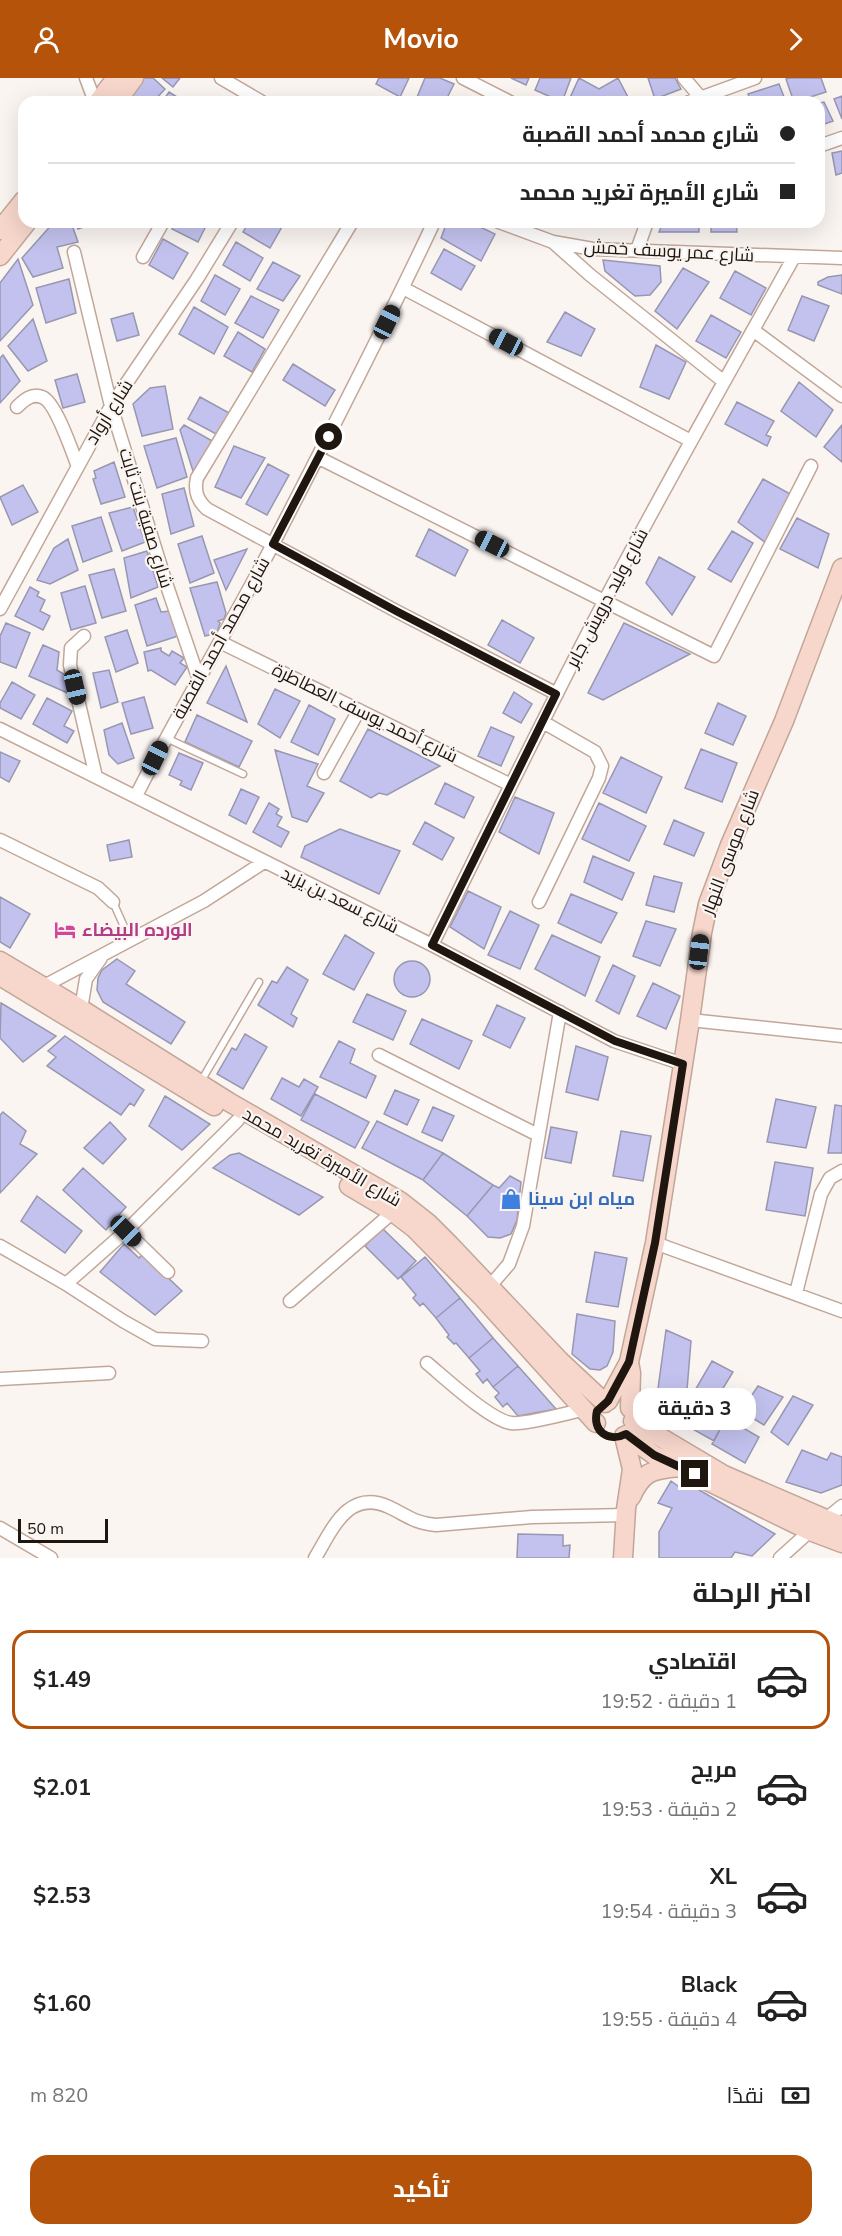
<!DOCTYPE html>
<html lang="ar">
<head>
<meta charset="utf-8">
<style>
  :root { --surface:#fff; --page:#f6f6f6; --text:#222; --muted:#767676; --line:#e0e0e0; --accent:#b45309 }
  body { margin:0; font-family:"Nunito Sans",Cairo,sans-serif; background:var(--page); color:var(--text); direction:rtl; height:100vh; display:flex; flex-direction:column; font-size:22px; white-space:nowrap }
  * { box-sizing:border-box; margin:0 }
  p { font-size:20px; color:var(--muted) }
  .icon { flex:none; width:33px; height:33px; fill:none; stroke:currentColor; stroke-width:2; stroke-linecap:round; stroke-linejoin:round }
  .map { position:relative; height:1480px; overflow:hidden; direction:ltr }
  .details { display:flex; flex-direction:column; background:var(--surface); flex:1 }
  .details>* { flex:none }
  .top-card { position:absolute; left:18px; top:18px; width:807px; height:132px; border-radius:18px; box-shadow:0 6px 24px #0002; direction:rtl; display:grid; align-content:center; height:132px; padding:0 30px; background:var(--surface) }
  .scale { position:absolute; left:18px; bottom:15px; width:90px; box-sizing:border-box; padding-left:6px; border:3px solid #1f1610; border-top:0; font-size:16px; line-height:21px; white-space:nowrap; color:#1f1610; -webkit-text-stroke:4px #fbf5f2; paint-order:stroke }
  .end { position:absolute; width:27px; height:27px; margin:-14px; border:8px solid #1f1610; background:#fff; box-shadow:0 0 0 3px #fff }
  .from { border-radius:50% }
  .bubble { position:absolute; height:42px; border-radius:18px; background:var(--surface); box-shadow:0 6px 24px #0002; font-size:20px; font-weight:700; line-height:42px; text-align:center; direction:rtl }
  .car { position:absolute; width:18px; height:36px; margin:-18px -9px; border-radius:8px; box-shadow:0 0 4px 2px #0007; background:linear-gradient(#222 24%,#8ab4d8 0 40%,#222 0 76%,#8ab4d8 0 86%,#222 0) }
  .top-card b { display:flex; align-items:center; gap:21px; height:57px; font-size:22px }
  .top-card b+b { border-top:2px solid var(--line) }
  .top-card i { width:15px; height:15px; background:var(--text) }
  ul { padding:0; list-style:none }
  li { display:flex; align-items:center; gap:18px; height:99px; margin:0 12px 9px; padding:0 18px; border:3px solid transparent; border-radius:18px }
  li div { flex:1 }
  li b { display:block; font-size:22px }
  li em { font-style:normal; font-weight:700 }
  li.selected { border-color:var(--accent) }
  li>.icon { width:54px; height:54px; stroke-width:1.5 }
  h2 { padding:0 30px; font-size:27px; line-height:72px }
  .pay { display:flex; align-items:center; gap:15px; height:66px; padding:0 30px; font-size:22px }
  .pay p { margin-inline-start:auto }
  .cta { display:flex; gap:12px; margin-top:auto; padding:12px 30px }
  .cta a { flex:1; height:69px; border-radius:18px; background:var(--accent); color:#fff; font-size:24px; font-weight:700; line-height:69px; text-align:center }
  header { display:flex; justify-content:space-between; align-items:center; height:78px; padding:0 30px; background:var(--accent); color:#fff; font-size:27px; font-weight:700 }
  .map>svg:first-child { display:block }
  .building { fill:#c3c2ee; stroke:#9797b1; stroke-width:1.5 }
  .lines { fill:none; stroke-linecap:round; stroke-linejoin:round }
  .lane-casing { stroke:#c2a798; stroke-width:9 }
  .street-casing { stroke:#c2a798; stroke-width:15 }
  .secondary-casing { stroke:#c2a798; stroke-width:21 }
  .lane { stroke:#fff; stroke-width:6 }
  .street { stroke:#fff; stroke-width:12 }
  .secondary { stroke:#f7d6cb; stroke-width:18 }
  .route { stroke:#1f1610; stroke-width:8 }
  .labels { text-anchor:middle; stroke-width:4.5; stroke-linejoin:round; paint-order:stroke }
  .street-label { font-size:18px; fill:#1f1610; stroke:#fbf5f2 }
  .hotel-label { font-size:18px; font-weight:bold; fill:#b23c85; stroke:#fbf5f2; text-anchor:start }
  .shop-label { font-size:18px; font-weight:bold; fill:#366cbe; stroke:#fbf5f2; text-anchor:start }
</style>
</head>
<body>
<header><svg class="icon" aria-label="forward" viewBox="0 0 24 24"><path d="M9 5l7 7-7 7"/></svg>Movio<svg class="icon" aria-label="person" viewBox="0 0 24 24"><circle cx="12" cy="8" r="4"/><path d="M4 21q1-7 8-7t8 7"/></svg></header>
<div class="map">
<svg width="842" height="1480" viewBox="0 0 842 1480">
  <rect width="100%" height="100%" fill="#fbf5f2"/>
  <path class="building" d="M142,0H153L165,11L153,24H138L129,18Z
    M162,0H180L173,9Z
    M379,0H409L400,19L376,6Z
    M425,0H440L454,6L445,24H415Z
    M511,0H529L526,7Z
    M540,0H571L562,24L535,12Z
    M579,0L599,11L618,0L630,23L568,24Z
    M648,0H675L681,11L655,21Z
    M790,0H821L826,14L794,24L786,1Z
    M779,6L786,24H751L748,16Z
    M169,14L185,24H162Z
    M842,18V41L834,21Z
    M824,24L833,43L819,48V25Z
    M842,73V95L836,97L832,75Z
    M54,144H71L78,164L57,169L63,190L33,199L22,180Z
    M76,144H98L78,151Z
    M176,144H208L198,164L172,151Z
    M249,144H278L283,147L270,170L243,154Z
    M447,144H470L495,156L481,183L441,160Z
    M663,144H699V154H659Z
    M711,144H736L737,154H711Z
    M163,161L188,175L173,201L149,187Z
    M236,164L263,180L250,203L223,187Z
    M444,171L475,188L461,212L431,195Z
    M18,181L33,227L0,263V205Z
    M603,182L660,188L661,204L650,217L635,218L605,193Z
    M273,184L300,198L283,223L257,211Z
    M683,190L709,204L677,251L655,233Z
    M735,193L766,210L751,237L720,220Z
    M215,197L240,211L225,237L201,223Z
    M842,197V216L818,207V204L828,199Z
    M69,201L76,235L46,245L36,210Z
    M251,218L279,232L263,260L235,245Z
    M802,218L829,228L814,263L788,252Z
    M194,229L228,249L214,276L179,256Z
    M565,234L595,251L581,278L547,264Z
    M133,235L139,257L117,263L111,241Z
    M711,237L741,254L726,280L696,263Z
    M33,241L47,283L28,293L8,268Z
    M238,254L265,271L252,294L224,278Z
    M656,267L686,284L669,321L640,309Z
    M3,277L20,303L0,325V280Z
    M293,286L335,312L325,328L283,302Z
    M77,296L85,324L63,330L55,302Z
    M799,304L833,332L816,359L781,333Z
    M165,308L173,351L142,358L133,326L150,310Z
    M200,319L231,336L218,357L188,341Z
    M737,324L774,343L766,357L771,359L767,368L725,346Z
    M184,347L214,364L197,394L193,393L180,352Z
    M842,347V384L824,369Z
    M176,360L187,399L157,410L144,368Z
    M234,368L265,380L241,420L215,409Z
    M114,384L125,419L101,426L93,401L96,400L94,393Z
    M268,386L289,397L267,437L246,426Z
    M763,401L792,417L766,465L738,444Z
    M23,407L38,434L12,447L0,419Z
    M184,410L194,448L171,456L162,416Z
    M133,429L145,464L122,473L109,435Z
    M101,439L112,473L83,484L72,448Z
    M797,440L829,456L818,490L780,471Z
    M429,451L468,472L455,498L416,478Z
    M732,453L753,465L731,504L708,491Z
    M202,458L214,495L190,505L178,466Z
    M68,461L78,492L50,506L37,502L54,470Z
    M247,471L226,512L214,482Z
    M147,473L158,509L131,520L124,480Z
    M659,479L695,499L672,537L646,505Z
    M114,491L126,533L102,540L89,497Z
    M217,504L226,535L224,541L218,543L220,545L217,555L205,558L190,510Z
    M85,508L96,545L71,552L61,515Z
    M30,509L39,514L37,518L45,522L40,533L50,538L43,552L15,538Z
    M156,520L161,534L170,533L178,558L147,568L135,527Z
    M502,542L534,560L520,585L488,567Z
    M6,545L30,555L16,590L0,584V558Z
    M624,545L690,576L603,622L588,615Z
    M127,552L138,585L116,594L105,559Z
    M43,567L59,574L57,592L70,600V616L29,598Z
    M161,570V573L169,578L172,573L184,580L180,585L187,589L175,607L151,592L148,593L144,574Z
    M226,588L247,644L207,625Z
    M109,592L118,624L101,630L93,595Z
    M12,604L35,617L21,641L0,630V625Z
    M275,611L300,623L280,660L258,646Z
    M514,614L532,626L521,645L503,635Z
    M144,619L153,650L131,656L122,625Z
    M47,620L72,633L64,648L74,653L67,665L33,646Z
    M718,625L746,638L733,667L705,655Z
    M309,627L335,641L318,677L291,664Z
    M197,637L252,663L239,689L185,664Z
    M122,645L134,680L118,686L109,677L104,652Z
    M491,649L514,659L501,688L478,678Z
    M368,651L440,688L387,717L379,715L371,720L340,703Z
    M701,671L737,685L722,724L685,710Z
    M275,672L318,686L307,708L324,715L307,744L292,739Z
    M0,674L20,683L9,704L0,699Z
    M179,675L203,685L191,712L180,707L182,703L169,697Z
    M621,679L662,699L646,735L603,715Z
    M445,705L474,719L464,740L435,726Z
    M241,711L259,719L246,746L229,737Z
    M515,719L554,735L539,776L499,754Z
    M269,725L279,731L276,736L282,739L277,748L289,754L281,769L253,754Z
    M599,725L646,748L629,783L582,761Z
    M674,742L704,755L694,778L664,766Z
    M425,744L454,760L442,782L413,766Z
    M340,751L400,773L379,816L301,779L305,768Z
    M129,762L132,779L110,783L107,767Z
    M593,778L634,795L622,822L584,804Z
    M654,798L682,805L674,834L646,827Z
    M468,813L501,829L484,871L450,849Z
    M571,816L617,835L601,865L558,845Z
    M0,819L30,836L10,870L0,864Z
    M510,833L539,847L520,891L488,877Z
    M646,843L676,851L660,888L633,878Z
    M345,857L374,875L354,912L323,896Z
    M552,857L600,879L585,918L535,891Z
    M117,881L135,893L126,906L185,944L171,966L103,924L97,912L98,900L102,892Z
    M394 901a18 18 0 1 1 36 0a18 18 0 1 1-36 0Z
    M613,887L635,898L619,936L596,923Z
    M287,889L308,902L291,936L297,940L293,949L258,927L272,903L277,905Z
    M653,905L680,918L666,951L637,938Z
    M367,916L406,933L393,962L353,944Z
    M1,925L56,958L23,984L0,960Z
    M497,927L525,940L510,970L483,957Z
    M422,941L472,963L459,991L410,966Z
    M245,956L267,969L243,1011L217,996L232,970L236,972Z
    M65,958L144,1012L134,1028L130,1025L121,1037L47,988L56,979L48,973Z
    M339,963L355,971L350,985L376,998L366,1020L320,999Z
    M576,968L608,979L598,1022L566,1014Z
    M282,1000L299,1009L304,1001L318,1009L301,1038L271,1021Z
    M395,1012L419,1022L407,1047L384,1036Z
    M315,1016L369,1044L355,1070L301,1042Z
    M165,1018L210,1046L182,1072L149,1048Z
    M776,1021L816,1029L806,1070L767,1064Z
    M835,1027L842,1028V1075H828Z
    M433,1029L454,1038L442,1063L422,1054Z
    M3,1034L26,1053L20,1066L37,1076L0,1115V1037Z
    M377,1043L443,1075L423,1102L362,1070Z
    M110,1044L126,1061L103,1086L84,1070Z
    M551,1049L577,1054L571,1085L545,1080Z
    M621,1053L651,1058L643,1103L613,1098Z
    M239,1075L323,1119L299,1137L213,1090L230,1077Z
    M443,1075L493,1107L467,1138L423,1102Z
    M775,1084L813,1090L805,1138L766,1132Z
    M83,1090L126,1129L106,1152L63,1112Z
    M510,1098L521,1104L517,1142L511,1156L500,1160L488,1159L467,1138L493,1107L499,1110Z
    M37,1118L82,1153L65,1175L21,1143Z
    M382,1150L416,1183L398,1201L365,1168Z
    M124,1166L139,1180L143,1176L182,1213L155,1237L100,1194Z
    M595,1174L627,1180L618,1229L586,1224Z
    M425,1179L460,1220L436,1240L423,1225L420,1228L413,1220L416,1217L401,1199Z
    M460,1220L493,1260L469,1280L456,1265L454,1266L447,1259L449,1257L436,1240Z
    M577,1236L615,1243L613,1274L607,1288L600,1292L590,1291L572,1276Z
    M666,1252L691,1263L686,1324L675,1345L663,1335L657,1318Z
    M493,1260L518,1288L493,1309L487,1301L483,1305L476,1296L480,1293L469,1280Z
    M712,1283L733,1294L714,1325L694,1314Z
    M518,1288L556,1331L518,1338L507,1325L503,1329L495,1319L499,1315L493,1309Z
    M758,1308L783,1319L764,1347L741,1333Z
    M793,1318L813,1327L788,1367L771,1354Z
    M694,1320L727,1338L714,1363L680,1344Z
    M726,1340L759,1359L745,1385L712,1366Z
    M802,1372L827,1382L831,1375L842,1379V1407L821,1415L786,1404Z
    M682,1402L775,1456L752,1478L735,1474L731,1480H659V1454L672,1430L658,1425L671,1403L678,1408Z
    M518,1456L563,1457V1468L570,1467L569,1480H517Z"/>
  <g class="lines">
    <defs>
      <path id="lane" d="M166,660L243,696
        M113,824L130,862
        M200,1005L259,904"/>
      <path id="street" d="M86,0L95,24
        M221,0L262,24
        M463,0L510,24
        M684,0L701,20
        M689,24L755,0
        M819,68L842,60
        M352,144L197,400C194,413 197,422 207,431L398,534L557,616
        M499,144L553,164L593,171L842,180
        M554,165L590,197L723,303
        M637,172L647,144
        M74,174L111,328L166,505L198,599
        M143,179L163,144
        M403,210L691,363
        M753,252L842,318
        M17,329C24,322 32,315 42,319C55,323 72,373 77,386
        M319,380L714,578L811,388
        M0,531L111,328L197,201L232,144
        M84,558L71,570L70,587L96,699
        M220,564L511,707
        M0,651L432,867L614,963L683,986
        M324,695L359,632
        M136,718C179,632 229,551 273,466C328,359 383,253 434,144
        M0,762L98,810L113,824
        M539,824L599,700L602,688L595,674L543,644
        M432,867C489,752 545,636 605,522C666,406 730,293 794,179
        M44,908L204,823L264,784
        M81,931L86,901L101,880
        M690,942L842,958
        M379,977L538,1057
        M126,1153L168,1194
        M655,1165L842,1233
        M0,1168L66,1206L123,1243L155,1261L202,1263
        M66,1206L126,1153L238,1042
        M490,1208L509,1186L523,1148L560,934
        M796,1215L821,1116L830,1100L842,1093
        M290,1223L393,1134
        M427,1285C445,1300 490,1342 511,1345C524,1347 569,1335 585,1331
        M0,1301L109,1295
        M826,1441L842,1428
        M0,1450L51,1480
        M315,1480C332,1452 348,1410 389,1429C408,1438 414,1445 436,1447L532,1439L626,1437
        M780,1480L810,1453"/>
      <path id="secondary" d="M98,24L116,0
        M116,24L134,0
        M0,152L24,122
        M0,178L27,144
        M0,883L81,931L229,1024L400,1123L428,1145L449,1166L560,1283L605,1325
        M0,898L214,1028
        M349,1108L393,1134L414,1150L483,1220L596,1345
        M608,1323L629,1284
        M630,1330L631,1295L629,1284L655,1165L690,942L702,855L708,826L730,767L784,643L842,490
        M633,1343L724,1397L842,1448
        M626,1357L654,1377L810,1453L842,1465
        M631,1419C643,1392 653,1392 680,1389
        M623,1480L626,1431L632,1391L624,1358"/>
    </defs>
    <use href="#lane" class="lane-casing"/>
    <use href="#street" class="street-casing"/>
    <use href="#secondary" class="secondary-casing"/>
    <use href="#lane" class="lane"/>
    <use href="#street" class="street"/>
    <use href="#secondary" class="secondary"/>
  </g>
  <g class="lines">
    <path class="route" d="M329,359L273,466L398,534L556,616L432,867L615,963L683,986L655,1165L629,1284L608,1323L597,1333C592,1353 608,1365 626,1356L654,1377L695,1396"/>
  </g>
  <defs>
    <symbol id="hotel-bare" viewBox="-9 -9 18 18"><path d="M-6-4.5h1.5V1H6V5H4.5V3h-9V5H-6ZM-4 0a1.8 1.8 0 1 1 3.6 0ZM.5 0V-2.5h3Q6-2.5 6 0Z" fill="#d1479c" stroke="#fbf5f2" stroke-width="2.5" paint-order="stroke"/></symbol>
    <symbol id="shop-bare" viewBox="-9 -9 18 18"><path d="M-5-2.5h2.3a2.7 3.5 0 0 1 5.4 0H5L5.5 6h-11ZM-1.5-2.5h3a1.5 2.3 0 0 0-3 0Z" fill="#3f7fe0" stroke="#fbf5f2" stroke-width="2.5" paint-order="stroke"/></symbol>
  </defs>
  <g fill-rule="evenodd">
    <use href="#hotel-bare" x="50" y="837" width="30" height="30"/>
    <use href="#shop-bare" x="496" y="1106" width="30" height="30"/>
  </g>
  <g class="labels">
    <g class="street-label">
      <text transform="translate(669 173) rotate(3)" y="6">شارع عمر يوسف خمش</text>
      <text transform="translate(109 334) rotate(-58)" y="6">شارع أرواد</text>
      <text transform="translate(146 440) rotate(73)" y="6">شارع صفية بنت ثابت</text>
      <text transform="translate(607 520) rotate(-62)" y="6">شارع وليد درويش جابر</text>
      <text transform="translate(221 560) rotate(-61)" y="6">شارع محمد أحمد القصبة</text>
      <text transform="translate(365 635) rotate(26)" y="6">شارع أحمد يوسف العطاطرة</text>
      <text transform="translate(730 774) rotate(-69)" y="6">شارع موسى النهار</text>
      <text transform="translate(340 822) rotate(26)" y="6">شارع سعد بن يزيد</text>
      <text transform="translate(322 1079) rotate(30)" y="6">شارع الأميرة تغريد محمد</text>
    </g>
    <g class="hotel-label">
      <text x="82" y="858">الورده البيضاء</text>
    </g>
    <g class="shop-label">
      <text x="528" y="1127">مياه ابن سينا</text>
    </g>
  </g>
</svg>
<div class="scale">50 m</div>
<i class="end from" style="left:329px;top:359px"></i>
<i class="end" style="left:695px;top:1396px"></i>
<div class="bubble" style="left:633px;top:1310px;width:123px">3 دقيقة</div>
<i class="car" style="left:387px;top:244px;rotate:26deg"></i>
<i class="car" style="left:506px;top:264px;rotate:298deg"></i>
<i class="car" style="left:492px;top:466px;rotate:297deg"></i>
<i class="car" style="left:75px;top:609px;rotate:167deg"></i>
<i class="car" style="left:155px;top:680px;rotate:26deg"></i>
<i class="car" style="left:699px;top:874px;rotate:7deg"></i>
<i class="car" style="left:126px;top:1153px;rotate:135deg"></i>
<div class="top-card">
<b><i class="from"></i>شارع محمد أحمد القصبة</b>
<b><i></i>شارع الأميرة تغريد محمد</b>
</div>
</div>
<section class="details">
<h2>اختر الرحلة</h2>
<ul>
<li class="selected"><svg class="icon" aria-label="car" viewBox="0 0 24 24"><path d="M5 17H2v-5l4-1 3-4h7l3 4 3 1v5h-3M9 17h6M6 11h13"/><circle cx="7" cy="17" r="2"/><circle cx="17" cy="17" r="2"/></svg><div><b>اقتصادي</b><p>1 دقيقة · 19:52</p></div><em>$1.49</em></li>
<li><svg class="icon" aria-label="car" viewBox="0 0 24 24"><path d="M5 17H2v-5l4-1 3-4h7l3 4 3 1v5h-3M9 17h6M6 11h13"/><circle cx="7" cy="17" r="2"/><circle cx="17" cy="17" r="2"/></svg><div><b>مريح</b><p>2 دقيقة · 19:53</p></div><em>$2.01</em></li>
<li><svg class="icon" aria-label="car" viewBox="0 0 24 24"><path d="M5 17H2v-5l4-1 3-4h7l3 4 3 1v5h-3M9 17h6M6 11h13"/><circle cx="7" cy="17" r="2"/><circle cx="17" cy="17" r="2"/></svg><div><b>XL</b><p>3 دقيقة · 19:54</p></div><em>$2.53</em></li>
<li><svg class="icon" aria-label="car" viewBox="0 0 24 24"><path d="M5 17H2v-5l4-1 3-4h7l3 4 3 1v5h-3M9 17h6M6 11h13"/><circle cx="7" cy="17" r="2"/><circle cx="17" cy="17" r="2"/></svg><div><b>Black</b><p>4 دقيقة · 19:55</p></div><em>$1.60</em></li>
</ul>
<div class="pay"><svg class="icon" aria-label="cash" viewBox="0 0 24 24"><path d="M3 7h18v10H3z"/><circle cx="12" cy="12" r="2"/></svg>نقدًا<p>820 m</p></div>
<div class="cta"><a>تأكيد</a></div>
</section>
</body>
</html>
